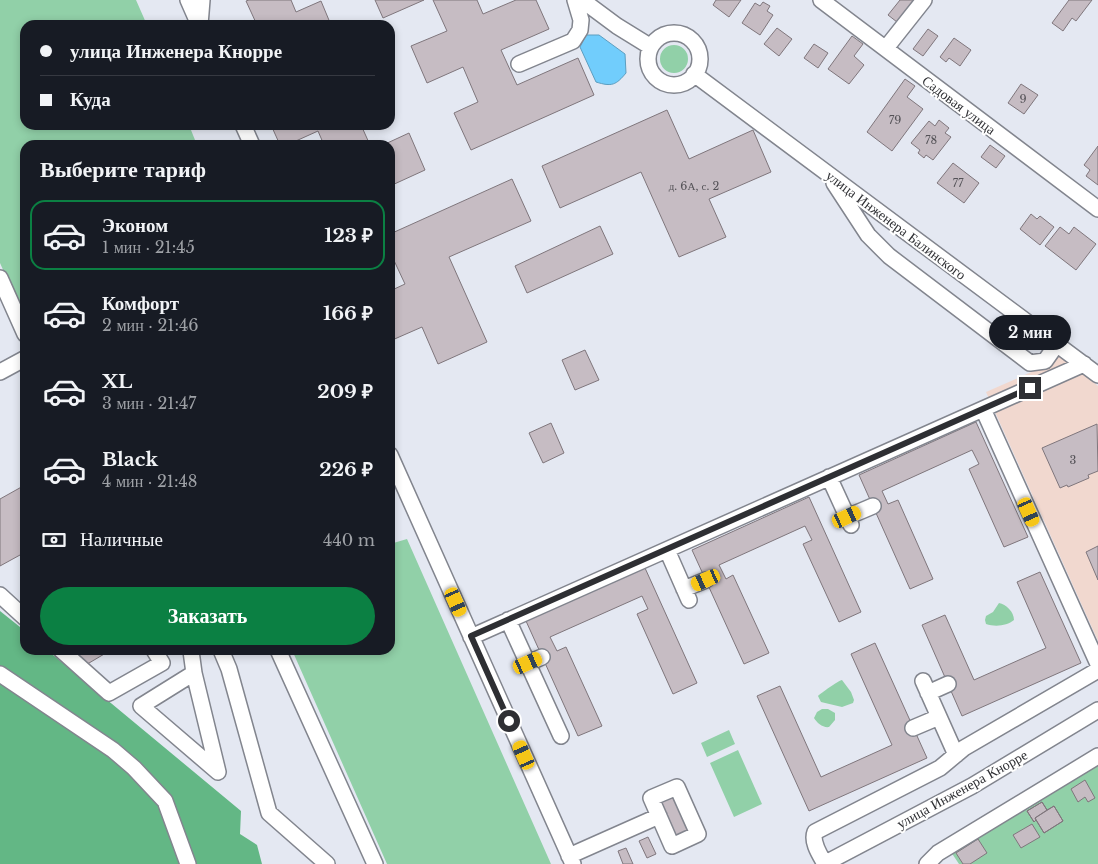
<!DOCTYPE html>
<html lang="ru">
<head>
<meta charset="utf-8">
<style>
  :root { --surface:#171b24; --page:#242831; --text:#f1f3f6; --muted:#9ea1a6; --line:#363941; --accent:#0b8043 }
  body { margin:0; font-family:"Libre Baskerville",serif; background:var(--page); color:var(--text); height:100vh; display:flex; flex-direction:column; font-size:19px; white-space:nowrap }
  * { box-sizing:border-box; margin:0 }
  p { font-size:16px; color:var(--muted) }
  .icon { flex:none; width:28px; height:28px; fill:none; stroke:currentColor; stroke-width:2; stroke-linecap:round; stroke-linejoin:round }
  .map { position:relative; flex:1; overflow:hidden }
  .drawer { position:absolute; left:20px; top:140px; width:375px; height:515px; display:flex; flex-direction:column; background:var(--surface); border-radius:15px; box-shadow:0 2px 8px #0003 }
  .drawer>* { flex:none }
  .top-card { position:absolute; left:20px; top:20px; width:375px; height:110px; border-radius:15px; box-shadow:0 2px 8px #0003; display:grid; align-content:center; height:110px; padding:0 20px; background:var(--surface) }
  .end { position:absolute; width:22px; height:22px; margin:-11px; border:6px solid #2e2f33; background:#fff; box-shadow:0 0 0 2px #fff }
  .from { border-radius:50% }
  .bubble { position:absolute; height:35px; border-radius:18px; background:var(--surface); box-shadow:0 2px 8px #0003; font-size:16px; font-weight:800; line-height:35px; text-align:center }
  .car { position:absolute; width:15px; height:30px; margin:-15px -8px; border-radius:6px; box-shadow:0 0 4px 1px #0007; background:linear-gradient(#f5c518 24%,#345 0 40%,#f5c518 0 76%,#345 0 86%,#f5c518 0) }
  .top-card b { display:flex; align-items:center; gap:18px; height:48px; font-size:19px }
  .top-card b+b { border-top:1px solid var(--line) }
  .top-card i { width:12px; height:12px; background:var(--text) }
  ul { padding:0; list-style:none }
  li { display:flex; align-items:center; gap:15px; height:70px; margin:0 10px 8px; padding:0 10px; border:2px solid transparent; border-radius:15px }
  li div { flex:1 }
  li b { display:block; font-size:19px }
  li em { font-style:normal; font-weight:800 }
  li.current { border-color:var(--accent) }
  li>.icon { width:45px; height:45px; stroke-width:1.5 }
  h2 { padding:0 20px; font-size:22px; line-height:60px }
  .pay { display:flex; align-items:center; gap:12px; height:55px; padding:0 20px; font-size:19px }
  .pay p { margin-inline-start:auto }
  .button { display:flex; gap:10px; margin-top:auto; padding:10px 20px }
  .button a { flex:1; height:58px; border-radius:30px; background:var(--accent); color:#fff; font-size:20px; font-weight:800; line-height:58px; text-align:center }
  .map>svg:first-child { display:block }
  .education { fill:#f1d8cf }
  .green { fill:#91d0a8 }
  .forest { fill:#63b785 }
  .water { fill:#71cdfc; stroke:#5d9ec0 }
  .building { fill:#c6bcc3; stroke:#7f767c }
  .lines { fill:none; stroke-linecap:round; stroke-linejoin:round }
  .minor-casing { stroke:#82858e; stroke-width:18 }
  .minor { stroke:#fff; stroke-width:15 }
  .route { stroke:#2e2f33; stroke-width:6 }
  .labels { text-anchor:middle; stroke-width:4; stroke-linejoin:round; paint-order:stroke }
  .number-label { font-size:11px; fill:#545257 }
  .street-label { font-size:14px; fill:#2e2f33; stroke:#fff }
</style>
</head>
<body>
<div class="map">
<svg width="1098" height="864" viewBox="0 0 1098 864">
  <rect width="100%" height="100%" fill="#e4e8f2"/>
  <path class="education" d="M1061,355L1098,386V641L986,392L1045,366Z"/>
  <path class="green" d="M0,0H136L147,25H25V125H189L197,145H25V319L0,263Z
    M660 59a14 14 0 1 1 28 0a14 14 0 1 1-28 0Z
    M407,539L551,864H387L292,650H390V544Z
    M999,603C1006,604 1014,612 1014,620C1007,626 995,627 986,624L985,620L986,616L993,612Z
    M842,680L851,692L854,700L853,703L842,707L821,702L818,696C821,693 838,681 842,680Z
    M822,709H828L835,713V720L829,727C823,728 817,723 814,718L817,712Z
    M729,730L735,744L707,757L701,743Z
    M738,750L762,804L734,817L710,763Z
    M1098,764V864H959L951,852Z"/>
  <path class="forest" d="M0,611L25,631V650H47L241,811L240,834L257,845L262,864H0Z"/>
  <path class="water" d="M586,35H599L625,54L626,73C616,85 612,87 596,82L580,47Z"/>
  <path class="building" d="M249,0H291L296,12L321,1L331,25H257L246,1Z
    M375,0H424L383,18Z
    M433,0H477L483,14L516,0H536L549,29L501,50L517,85L578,58L594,95L471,150L454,113L478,102L463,67L427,83L411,46L447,31Z
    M716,0H741L729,17L713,5Z
    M900,0H915L897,22L888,15Z
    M1069,0H1092L1076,21L1072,18L1063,31L1052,23Z
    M763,2L770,6L767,11L773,15L760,35L742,23L755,3L760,6Z
    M777,28L792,39L779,56L764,44Z
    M928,29L938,36L923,56L913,49Z
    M852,36L863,44L854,56L864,65L849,84L828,69Z
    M954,38L971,50L960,66L949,58L946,62L940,57Z
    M814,44L828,53L818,68L804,58Z
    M905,79L915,86L907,97L923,109L892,151L867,132Z
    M1021,84L1038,95L1024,114L1008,103Z
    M667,110L689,159L753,130L771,172L709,199L726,237L679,257L641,172L560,208L542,166Z
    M939,120L949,128L945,133L951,137L933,160L926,155L924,158L918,153L920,150L911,143L929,121L935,126Z
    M271,125H361L370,145H324L318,131L287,145H280Z
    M409,133L425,170L390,186V145H383Z
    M990,145L1005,156L996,168L981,157Z
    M1098,146V185L1086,176L1090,170L1084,165Z
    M953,163L979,183L964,203L937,183Z
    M512,179L531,221L449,257L487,342L438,364L422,327L390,341V291L405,284L390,252V234Z
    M1031,214L1037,219L1040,216L1054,227L1040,245L1020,229Z
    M600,226L613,254L527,293L515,266Z
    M1060,227L1069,234L1074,227L1096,244L1076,270L1045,246Z
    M585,350L599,380L575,390L562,360Z
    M976,422L1028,537L1004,547L969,469L979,464L972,450L882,491L888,504L898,500L933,579L910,589L859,475Z
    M551,423L564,453L543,463L529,433Z
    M1097,424L1098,471L1088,475L1089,478L1068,487L1067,485L1060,488L1042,448Z
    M25,485V563L20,555L0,566V499Z
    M809,497L861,612L839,622L803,544L812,540L805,526L719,565L726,579L733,575L769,653L744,664L692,550Z
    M1098,546V580L1086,552Z
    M645,568L697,683L673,694L637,614L648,609L642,596L550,637L557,651L566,647L602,726L578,736L526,621Z
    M1040,572L1081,663L962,716L922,625L945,615L974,680L1046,648L1017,582Z
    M875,643L927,758L809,811L757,696L780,686L821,777L892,745L851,654Z
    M75,650H111L84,666Z
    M1085,780L1095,798L1088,802L1085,797L1078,802L1071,789Z
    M674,794L690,831L675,838L658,801Z
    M1042,802L1047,810L1054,806L1063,821L1044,833L1036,820L1034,822L1027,811Z
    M1042,802L1047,810L1035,818L1036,820L1034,822L1027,811Z
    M1054,806L1063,821L1044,833L1035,818Z
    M1032,824L1040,837L1021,848L1013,835Z
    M648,837L656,854L647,858L639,841Z
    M978,839L987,853L970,864H963L956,853Z
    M626,848L633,864H623L618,851Z"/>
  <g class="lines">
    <defs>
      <path id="minor" d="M188,0L199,25
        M582,0L617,26L651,47
        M821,0L1098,209
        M200,25L202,0
        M648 59a26 26 0 1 1 52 0a26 26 0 1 1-52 0Z
        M886,48L924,0
        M519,64L573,41L580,30L581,20L575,0
        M694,74L1098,375
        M243,125L252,145
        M834,183L868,235L889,256L1030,363L1045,361L1057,344
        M0,278L25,334
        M0,372L24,359L25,361
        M983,409L1098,664
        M390,455L573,864
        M829,477L851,525
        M847,517L873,506
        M667,550L689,600
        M684,589L706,580
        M0,595L25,618
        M508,620L561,736
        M471,637L1084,364
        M61,650L109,693L162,663L154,650
        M193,650L191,651L194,673L218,772L141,706L194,673
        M221,650L229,669L269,813L327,864
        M278,650L375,864
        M528,663L542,657
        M0,674L113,750L134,768L165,801L188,864
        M923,681L956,755
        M928,693L948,684
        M913,728L939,717
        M677,787L698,834L672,846L651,798Z
        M569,856L659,816
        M824,864L972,786L1098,710
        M825,864C820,855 811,842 815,832L940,768L964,748L1098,670
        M927,864L938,853L1098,756"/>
    </defs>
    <use href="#minor" class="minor-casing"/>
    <use href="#minor" class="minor"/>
  </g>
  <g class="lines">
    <path class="route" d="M509,721L471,636L1030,388"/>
  </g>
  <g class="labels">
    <g class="number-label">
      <text x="1023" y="103">9</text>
      <text x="895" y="124">79</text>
      <text x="931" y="144">78</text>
      <text x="958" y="187">77</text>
      <text x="694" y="190">д. 6А, с. 2</text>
      <text x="1073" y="464">3</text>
    </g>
    <g class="street-label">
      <text transform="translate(959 105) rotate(37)" y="5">Садовая улица</text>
      <text transform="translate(896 225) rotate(37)" y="5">улица Инженера Балинского</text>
      <text transform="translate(962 789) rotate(-29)" y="5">улица Инженера Кнорре</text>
    </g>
  </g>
</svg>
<i class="end from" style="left:509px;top:721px"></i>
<i class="end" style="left:1030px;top:388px"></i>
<div class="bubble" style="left:989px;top:315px;width:82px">2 мин</div>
<i class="car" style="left:1029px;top:512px;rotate:156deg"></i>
<i class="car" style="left:847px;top:517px;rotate:65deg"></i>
<i class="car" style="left:706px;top:580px;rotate:246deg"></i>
<i class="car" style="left:456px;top:602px;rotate:156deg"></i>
<i class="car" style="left:528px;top:663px;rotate:66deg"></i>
<i class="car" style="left:524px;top:755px;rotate:336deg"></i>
<div class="top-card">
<b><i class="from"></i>улица Инженера Кнорре</b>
<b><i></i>Куда</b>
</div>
<section class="drawer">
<h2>Выберите тариф</h2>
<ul>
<li class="current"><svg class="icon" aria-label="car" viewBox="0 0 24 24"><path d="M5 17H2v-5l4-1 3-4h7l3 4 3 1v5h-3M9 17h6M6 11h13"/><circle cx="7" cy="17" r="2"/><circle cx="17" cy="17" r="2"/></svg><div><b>Эконом</b><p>1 мин · 21:45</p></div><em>123 ₽</em></li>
<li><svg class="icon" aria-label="car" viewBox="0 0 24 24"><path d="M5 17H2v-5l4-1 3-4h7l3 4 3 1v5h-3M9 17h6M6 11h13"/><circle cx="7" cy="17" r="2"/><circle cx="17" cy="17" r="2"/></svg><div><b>Комфорт</b><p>2 мин · 21:46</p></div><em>166 ₽</em></li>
<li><svg class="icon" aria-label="car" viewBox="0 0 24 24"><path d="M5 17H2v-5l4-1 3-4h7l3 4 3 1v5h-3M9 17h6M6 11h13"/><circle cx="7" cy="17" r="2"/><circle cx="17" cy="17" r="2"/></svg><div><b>XL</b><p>3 мин · 21:47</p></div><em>209 ₽</em></li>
<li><svg class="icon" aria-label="car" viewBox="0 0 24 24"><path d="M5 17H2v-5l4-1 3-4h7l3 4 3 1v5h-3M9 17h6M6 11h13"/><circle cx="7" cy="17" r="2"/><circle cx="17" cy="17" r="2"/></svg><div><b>Black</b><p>4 мин · 21:48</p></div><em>226 ₽</em></li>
</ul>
<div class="pay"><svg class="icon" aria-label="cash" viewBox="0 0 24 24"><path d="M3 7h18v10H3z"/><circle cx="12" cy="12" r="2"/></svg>Наличные<p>440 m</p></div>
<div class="button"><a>Заказать</a></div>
</section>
</div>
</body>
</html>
